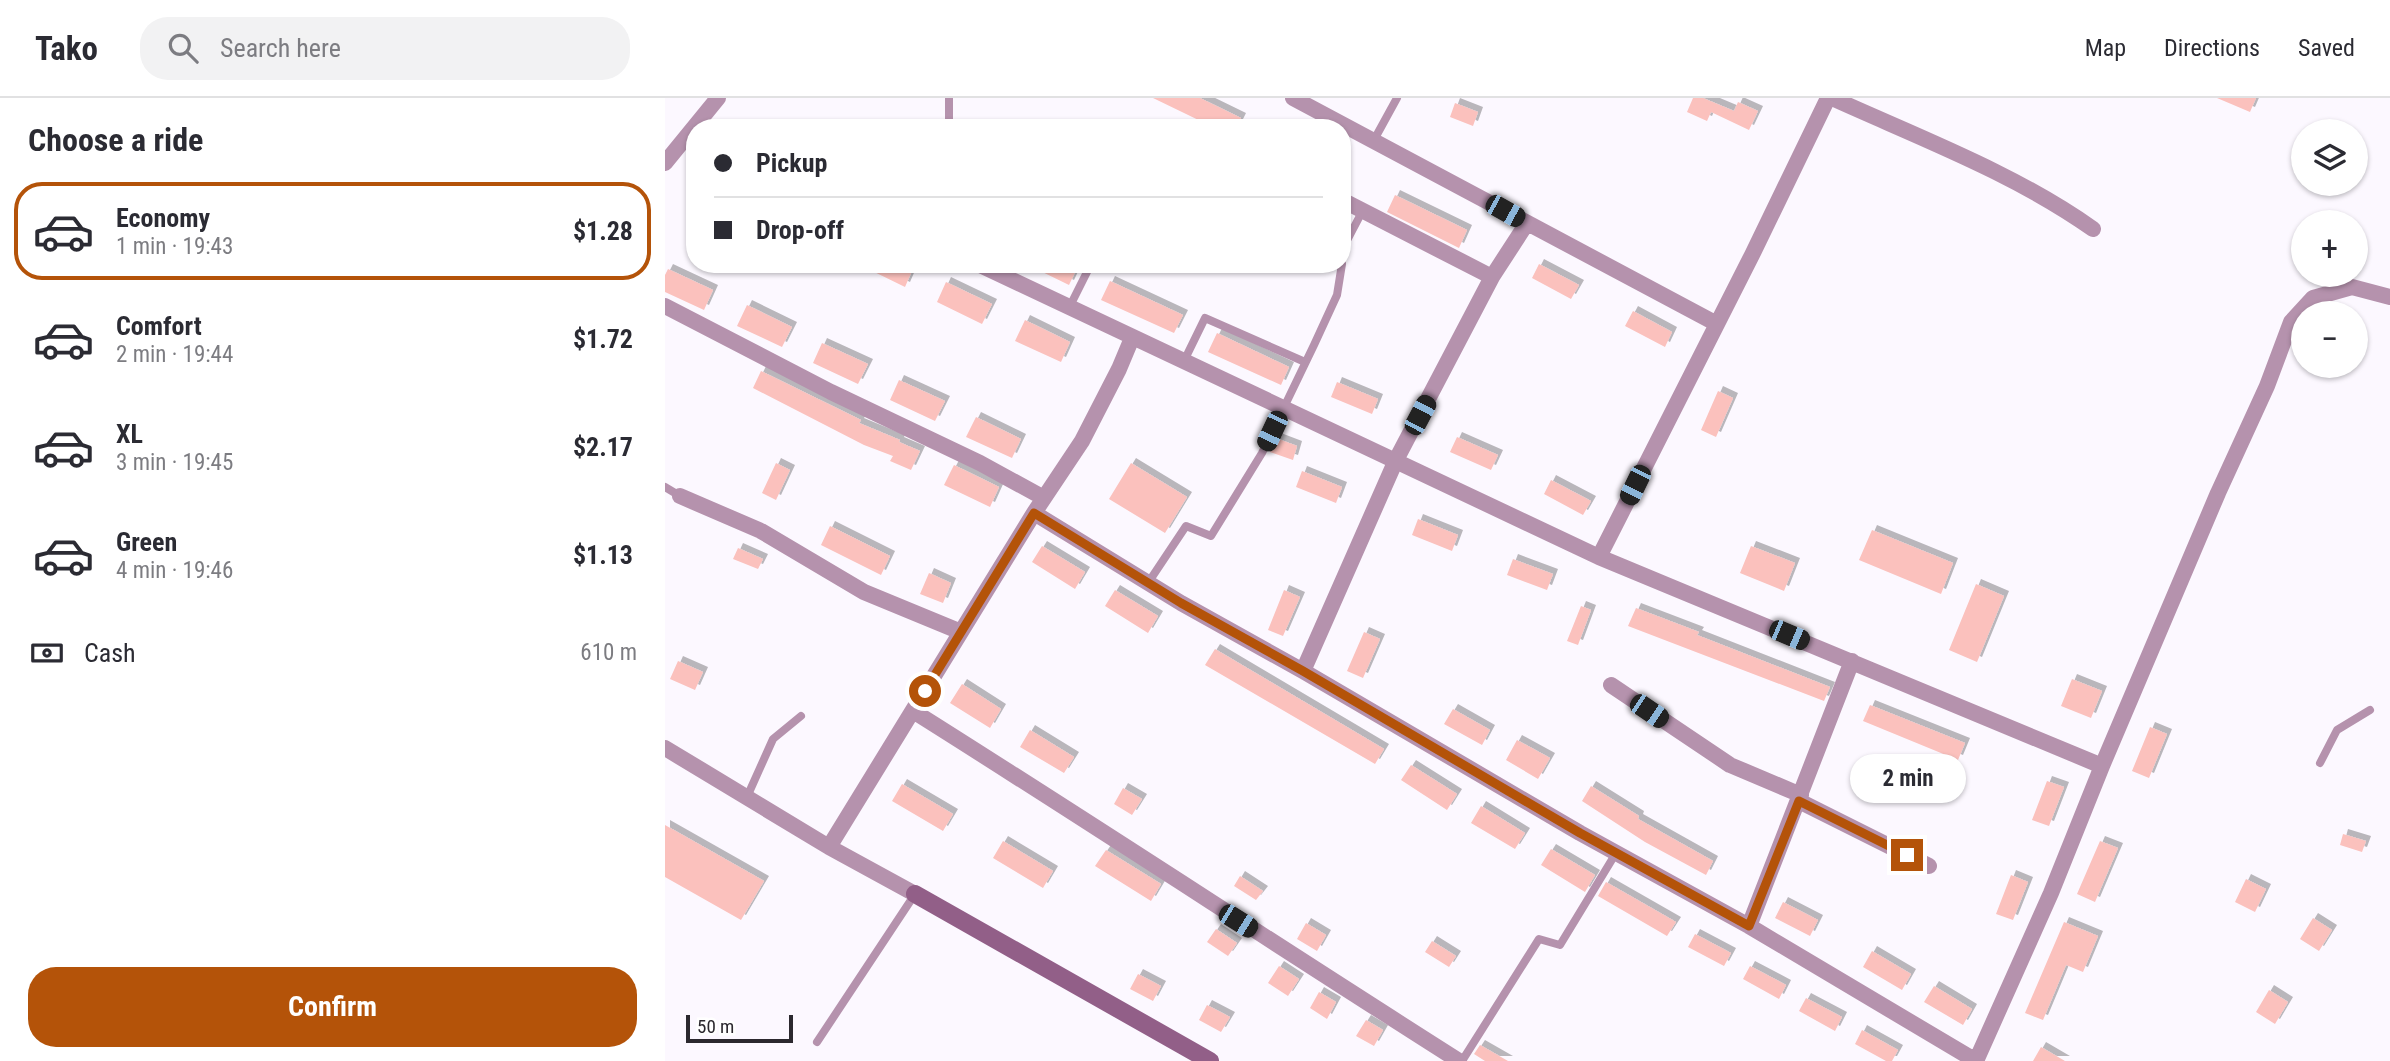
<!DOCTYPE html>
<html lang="en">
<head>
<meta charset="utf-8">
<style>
  :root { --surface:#fff; --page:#f2f2f3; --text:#2b2b33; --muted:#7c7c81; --line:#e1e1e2; --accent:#b45309 }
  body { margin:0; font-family:"Roboto Condensed",sans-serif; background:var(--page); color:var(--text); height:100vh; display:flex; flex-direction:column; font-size:26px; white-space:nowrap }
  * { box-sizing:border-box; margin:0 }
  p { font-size:23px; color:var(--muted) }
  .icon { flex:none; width:38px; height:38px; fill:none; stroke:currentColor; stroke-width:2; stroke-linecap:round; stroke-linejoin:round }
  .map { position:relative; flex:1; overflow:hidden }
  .drawer { display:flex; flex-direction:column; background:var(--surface); width:665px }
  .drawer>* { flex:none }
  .hud { position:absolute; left:21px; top:21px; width:665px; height:154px; border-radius:28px; box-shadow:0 2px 5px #0004; display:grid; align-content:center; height:154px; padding:0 28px; background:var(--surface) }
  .fabs { position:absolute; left:1626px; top:21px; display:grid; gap:14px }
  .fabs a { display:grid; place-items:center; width:77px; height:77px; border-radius:50%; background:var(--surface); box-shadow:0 2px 5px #0004; font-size:35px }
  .scale { position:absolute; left:21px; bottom:18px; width:107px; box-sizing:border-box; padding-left:7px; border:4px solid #2b282e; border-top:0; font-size:19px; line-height:24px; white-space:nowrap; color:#2b282e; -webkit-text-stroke:5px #fff; paint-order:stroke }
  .end { position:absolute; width:32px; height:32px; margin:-16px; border:9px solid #b45309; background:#fff; box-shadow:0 0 0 4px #fff }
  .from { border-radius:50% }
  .bubble { position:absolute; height:49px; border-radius:24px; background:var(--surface); box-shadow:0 2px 5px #0004; font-size:23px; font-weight:700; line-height:49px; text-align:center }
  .car { position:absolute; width:21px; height:42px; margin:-21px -10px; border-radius:9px; box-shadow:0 0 5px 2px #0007; background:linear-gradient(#222 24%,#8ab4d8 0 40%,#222 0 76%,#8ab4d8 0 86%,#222 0) }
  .hud b { display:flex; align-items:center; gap:24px; height:66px; font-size:26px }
  .hud b+b { border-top:2px solid var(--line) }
  .hud i { width:18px; height:18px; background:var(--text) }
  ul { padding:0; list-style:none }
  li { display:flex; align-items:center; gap:21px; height:98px; margin:0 14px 10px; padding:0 14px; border:4px solid transparent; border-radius:28px }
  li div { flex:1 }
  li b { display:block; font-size:26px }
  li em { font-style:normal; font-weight:700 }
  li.current { border-color:var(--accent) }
  li>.icon { width:63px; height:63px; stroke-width:1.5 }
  h2 { padding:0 28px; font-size:32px; line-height:84px }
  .pay { display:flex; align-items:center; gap:18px; height:77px; padding:0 28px; font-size:26px }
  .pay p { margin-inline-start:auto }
  .button { display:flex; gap:14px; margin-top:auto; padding:14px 28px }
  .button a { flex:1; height:80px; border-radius:28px; background:var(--accent); color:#fff; font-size:28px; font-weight:700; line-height:80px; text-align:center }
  header { display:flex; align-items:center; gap:42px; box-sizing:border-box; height:98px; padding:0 35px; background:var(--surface); border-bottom:2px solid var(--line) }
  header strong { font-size:33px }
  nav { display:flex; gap:38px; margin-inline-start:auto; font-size:24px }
  .search { width:490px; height:63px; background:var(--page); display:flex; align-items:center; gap:18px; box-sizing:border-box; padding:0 24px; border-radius:28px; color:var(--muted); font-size:26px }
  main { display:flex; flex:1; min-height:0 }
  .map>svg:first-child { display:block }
  .building { fill:#fbc1bd; filter:url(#shadow) }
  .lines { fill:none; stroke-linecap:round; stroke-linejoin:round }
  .lane { stroke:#b592ad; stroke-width:8 }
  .street { stroke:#b592ad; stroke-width:16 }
  .secondary { stroke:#925f88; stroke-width:18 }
  .route { stroke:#b45309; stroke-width:9 }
</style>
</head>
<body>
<header>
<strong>Tako</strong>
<div class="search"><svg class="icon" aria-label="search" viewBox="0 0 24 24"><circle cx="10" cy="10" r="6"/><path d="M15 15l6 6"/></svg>Search here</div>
<nav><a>Map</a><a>Directions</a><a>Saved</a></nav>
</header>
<main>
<section class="drawer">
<h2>Choose a ride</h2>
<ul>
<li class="current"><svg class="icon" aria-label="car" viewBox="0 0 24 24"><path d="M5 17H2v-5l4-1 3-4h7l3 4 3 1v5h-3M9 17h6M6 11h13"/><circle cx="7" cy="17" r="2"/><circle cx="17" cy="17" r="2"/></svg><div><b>Economy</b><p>1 min · 19:43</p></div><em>$1.28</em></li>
<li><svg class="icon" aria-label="car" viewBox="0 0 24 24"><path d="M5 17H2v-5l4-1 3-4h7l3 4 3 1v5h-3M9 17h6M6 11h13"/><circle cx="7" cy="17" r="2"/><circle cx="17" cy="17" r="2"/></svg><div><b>Comfort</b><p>2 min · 19:44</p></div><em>$1.72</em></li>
<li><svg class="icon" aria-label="car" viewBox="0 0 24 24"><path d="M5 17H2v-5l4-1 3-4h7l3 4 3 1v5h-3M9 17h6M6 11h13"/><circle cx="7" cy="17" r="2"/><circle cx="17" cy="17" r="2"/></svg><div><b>XL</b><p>3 min · 19:45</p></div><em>$2.17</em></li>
<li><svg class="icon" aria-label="car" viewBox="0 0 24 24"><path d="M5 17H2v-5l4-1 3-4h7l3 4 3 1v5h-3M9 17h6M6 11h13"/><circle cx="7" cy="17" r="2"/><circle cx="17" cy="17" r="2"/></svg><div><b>Green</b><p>4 min · 19:46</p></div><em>$1.13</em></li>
</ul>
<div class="pay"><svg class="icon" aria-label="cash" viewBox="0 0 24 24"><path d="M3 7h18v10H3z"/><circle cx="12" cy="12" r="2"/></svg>Cash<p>610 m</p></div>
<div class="button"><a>Confirm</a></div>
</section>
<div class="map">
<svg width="1725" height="963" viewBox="0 0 1725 963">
  <defs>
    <filter id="shadow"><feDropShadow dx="5" dy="-5" stdDeviation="0" flood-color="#0004"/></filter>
  </defs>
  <rect width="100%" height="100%" fill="#fcf8ff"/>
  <path class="building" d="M488,0H535L576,20L571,30H550Z
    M1028,0H1038L1069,13L1073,4L1093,13L1084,32L1046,14L1042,23L1022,14Z
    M1552,0H1591L1585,14Z
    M790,5L813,14L808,28L785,19Z
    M730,97L802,132L794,150L722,114Z
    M193,166H250L240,189Z
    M361,166H414L404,187Z
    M874,166L914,187L906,201L867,180Z
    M3,171L48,192L39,212L0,194V177Z
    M445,183L518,217L509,235L436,202Z
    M281,184L327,206L317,226L272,204Z
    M82,207L127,229L117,249L72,228Z
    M968,213L1007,234L1000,249L960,228Z
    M360,222L405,244L396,264L350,243Z
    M552,235L624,269L616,287L543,254Z
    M157,245L203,266L193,286L148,265Z
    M96,273L196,322L194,325L235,342L234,344L255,353L246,372L225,363L228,358L199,347L88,290Z
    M234,282L280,303L270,323L225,302Z
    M672,284L713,301L707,316L666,299Z
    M1053,293L1068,300L1051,339L1036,332Z
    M311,319L356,341L347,360L301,339Z
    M792,339L833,357L826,372L785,354Z
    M611,340L632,348L628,362L605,354Z
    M111,365L125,372L111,402L97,395Z
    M466,365L522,399L500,435L444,401Z
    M289,367L334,389L325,409L279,387Z
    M637,373L677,389L671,405L631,389Z
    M886,382L926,403L918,417L879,396Z
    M753,421L793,437L787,453L747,437Z
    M165,428L225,458L216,477L156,447Z
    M1207,432L1288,465L1276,496L1194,462Z
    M377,448L420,474L410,491L367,464Z
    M1086,448L1130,465L1119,493L1075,475Z
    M73,450L98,461L93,471L68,461Z
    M848,461L888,476L882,492L842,477Z
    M264,475L286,485L278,505L255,496Z
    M1311,486L1339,498L1312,564L1284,552Z
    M450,492L493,518L483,535L440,508Z
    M619,492L635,499L618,538L603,532Z
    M916,508L926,512L913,547L902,543Z
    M971,510L1034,534L1032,537L1165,589L1159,603L963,528Z
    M699,534L715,541L698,580L682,573Z
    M550,551L719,651L710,666L540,567Z
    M13,563L38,574L30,592L5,581Z
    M1407,581L1437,593L1426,620L1396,608Z
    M297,586L336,611L325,630L285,605Z
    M1205,607L1300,645L1293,662L1198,623Z
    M788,611L825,632L817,647L779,626Z
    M1485,629L1502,636L1484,680L1467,673Z
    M365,632L409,659L399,675L355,649Z
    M852,642L885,660L873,681L841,662Z
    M746,667L792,696L782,712L736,682Z
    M1382,683L1399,689L1384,728L1367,722Z
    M237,686L288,716L278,733L227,703Z
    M926,688L974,718L973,721L1048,763L1041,777L980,744L917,703Z
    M458,690L477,701L467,717L449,706Z
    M816,708L860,735L850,751L806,725Z
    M0,727L99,783L76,822L0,779Z
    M1678,736L1701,743L1697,754L1675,747Z
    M338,743L388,773L378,790L328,760Z
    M1435,743L1453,750L1430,804L1412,796Z
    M886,751L930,777L920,794L876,767Z
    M441,752L496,786L486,803L430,768Z
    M1346,777L1363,784L1348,822L1331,816Z
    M575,778L598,793L591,802L569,788Z
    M1581,781L1601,791L1590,814L1570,804Z
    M941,784L1011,824L1002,838L933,798Z
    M1118,804L1153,822L1145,838L1110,820Z
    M1648,820L1667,832L1654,853L1635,841Z
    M1399,824L1433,838L1418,874L1401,867L1378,922L1360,915Z
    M641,825L661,837L652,853L632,841Z
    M551,831L572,845L563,858L542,844Z
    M1030,836L1066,855L1059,868L1023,849Z
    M767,843L791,858L784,869L760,854Z
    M1207,853L1246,876L1237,892L1198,869Z
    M614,868L634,881L623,898L603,885Z
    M1085,868L1121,887L1114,901L1078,881Z
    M473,876L496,888L488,903L465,891Z
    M1269,888L1307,911L1298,927L1259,904Z
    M1604,892L1623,904L1610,926L1591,914Z
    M654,894L671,904L662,921L645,910Z
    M1141,900L1177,919L1170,933L1134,913Z
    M542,907L565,919L556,934L534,922Z
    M701,922L718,932L709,948L691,938Z
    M1197,932L1233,952L1227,963H1221L1190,946Z
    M815,947L843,963H820L809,956Z
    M1376,949L1400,963H1368Z"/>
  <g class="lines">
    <path class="lane" d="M284,30V0
      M709,42L732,0
      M677,152L698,112
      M404,210L426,166
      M519,263L540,220L640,264
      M0,389L15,398
      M483,485L521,428L546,438L597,355L649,247L672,197L677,166
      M1655,665L1672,632L1705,612
      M82,699L108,641L136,618
      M152,944L250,796
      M797,963L874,841L895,847L951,755"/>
    <path class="street" d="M628,0L1052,226
      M1167,0C1255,40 1349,75 1428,131
      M0,65L53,0
      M677,102L827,179
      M313,166L934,459L1437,668
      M0,208L166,294L315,365L379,400
      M15,398L96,433L199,494L296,534
      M369,415L516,505L638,573L915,735L1084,828L1311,963
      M934,459L1087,157L1163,0
      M638,573L731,362L827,179L862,125
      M946,587L1065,667L1136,697
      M248,613C431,728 611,847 794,963
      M0,650L164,749L250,796
      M1134,703L1264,768
      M164,749L369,415L417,343L454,271L467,240
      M1084,828L1187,563
      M1311,963L1386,795L1437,668L1553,395L1602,288L1626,224L1648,200L1687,189L1725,199"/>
    <path class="secondary" d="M250,796L545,963"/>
  </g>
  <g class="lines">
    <path class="route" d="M260,593L369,415L516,505L638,573L915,735L1084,828L1134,703L1242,757"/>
  </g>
</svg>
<div class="fabs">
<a><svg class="icon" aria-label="layers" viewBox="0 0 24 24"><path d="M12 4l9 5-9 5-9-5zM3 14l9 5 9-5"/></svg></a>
<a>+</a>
<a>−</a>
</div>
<div class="scale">50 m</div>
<i class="end from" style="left:260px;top:593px"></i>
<i class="end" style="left:1242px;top:757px"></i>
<div class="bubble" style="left:1185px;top:656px;width:116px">2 min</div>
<i class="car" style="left:840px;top:113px;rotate:119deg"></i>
<i class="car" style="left:755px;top:317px;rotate:28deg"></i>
<i class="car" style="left:607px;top:333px;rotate:205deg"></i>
<i class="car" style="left:970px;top:387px;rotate:206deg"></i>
<i class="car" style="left:1124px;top:537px;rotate:113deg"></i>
<i class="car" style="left:984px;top:613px;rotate:124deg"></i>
<i class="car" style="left:573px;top:823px;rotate:122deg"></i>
<div class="hud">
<b><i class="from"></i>Pickup</b>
<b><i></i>Drop-off</b>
</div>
</div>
</main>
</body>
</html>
